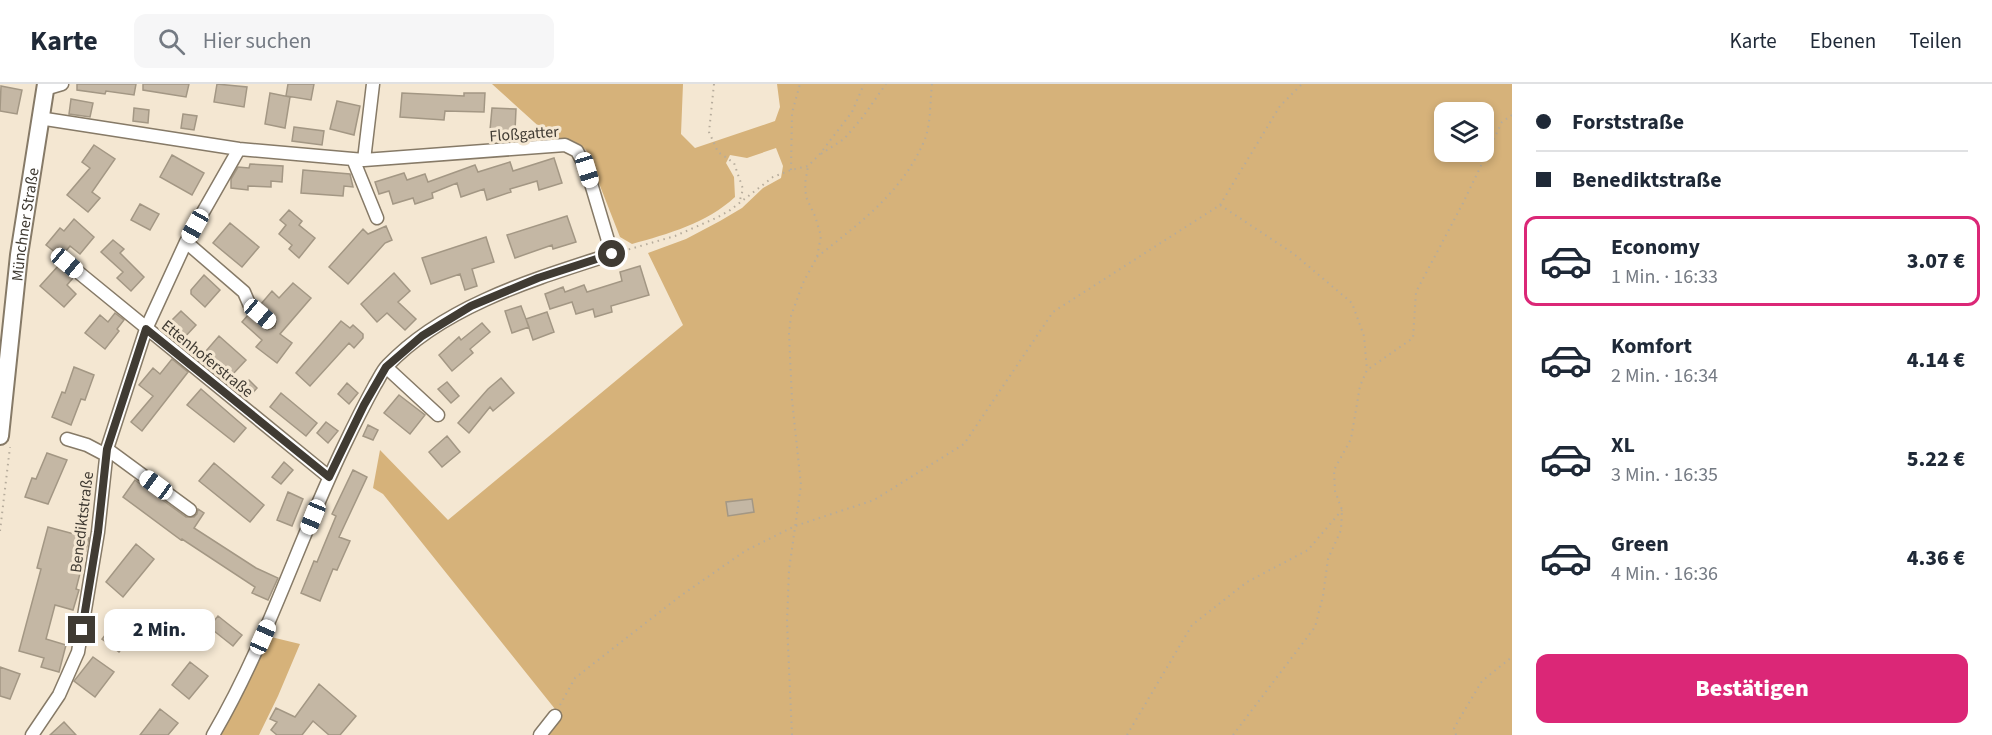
<!DOCTYPE html>
<html lang="de">
<head>
<meta charset="utf-8">
<style>
  :root { --surface:#fff; --page:#f6f6f7; --text:#1f2937; --muted:#747a83; --line:#e0e1e3; --accent:#db2777 }
  body { margin:0; font-family:"Source Sans 3",sans-serif; background:var(--page); color:var(--text); height:100vh; display:flex; flex-direction:column; font-size:22px; white-space:nowrap }
  * { box-sizing:border-box; margin:0 }
  p { font-size:20px; color:var(--muted) }
  .icon { flex:none; width:33px; height:33px; fill:none; stroke:currentColor; stroke-width:2; stroke-linecap:round; stroke-linejoin:round }
  .map { position:relative; flex:1; overflow:hidden }
  .drawer { display:flex; flex-direction:column; background:var(--surface); width:480px }
  .drawer>* { flex:none }
  .hud { display:grid; align-content:center; height:132px; padding:0 24px; background:var(--surface) }
  .tools { position:absolute; left:1434px; top:18px; display:grid; gap:12px }
  .tools a { display:grid; place-items:center; width:60px; height:60px; border-radius:12px; background:var(--surface); box-shadow:0 3px 9px #0003; font-size:30px }
  .end { position:absolute; width:27px; height:27px; margin:-14px; border:8px solid #403b33; background:#fff; box-shadow:0 0 0 3px #fff }
  .from { border-radius:50% }
  .bubble { position:absolute; height:42px; border-radius:12px; background:var(--surface); box-shadow:0 3px 9px #0003; font-size:20px; font-weight:800; line-height:42px; text-align:center }
  .car { position:absolute; width:18px; height:36px; margin:-18px -9px; border-radius:8px; box-shadow:0 0 4px 2px #0007; background:linear-gradient(#fff 24%,#345 0 40%,#fff 0 76%,#345 0 86%,#fff 0) }
  .hud b { display:flex; align-items:center; gap:21px; height:57px; font-size:22px }
  .hud b+b { border-top:2px solid var(--line) }
  .hud i { width:15px; height:15px; background:var(--text) }
  ul { padding:0; list-style:none }
  li { display:flex; align-items:center; gap:18px; height:90px; margin:0 12px 9px; padding:0 12px; border:3px solid transparent; border-radius:12px }
  li div { flex:1 }
  li b { display:block; font-size:22px }
  li em { font-style:normal; font-weight:800 }
  li.active { border-color:var(--accent) }
  li>.icon { width:54px; height:54px; stroke-width:1.5 }
  .cta { display:flex; gap:12px; margin-top:auto; padding:12px 24px }
  .cta a { flex:1; height:69px; border-radius:12px; background:var(--accent); color:#fff; font-size:24px; font-weight:800; line-height:69px; text-align:center }
  header { display:flex; align-items:center; gap:36px; box-sizing:border-box; height:84px; padding:0 30px; background:var(--surface); border-bottom:2px solid var(--line) }
  header strong { font-size:28px }
  nav { display:flex; gap:33px; margin-inline-start:auto; font-size:21px }
  .search { width:420px; height:54px; background:var(--page); display:flex; align-items:center; gap:15px; box-sizing:border-box; padding:0 21px; border-radius:12px; color:var(--muted); font-size:22px }
  main { display:flex; flex:1; min-height:0 }
  .map>svg:first-child { display:block }
  .green { fill:#d6b27a; fill-rule:evenodd }
  .building { fill:#c4b7a4; stroke:#a39784; stroke-width:1.5 }
  .lines { fill:none; stroke-linecap:round; stroke-linejoin:round }
  .minor-casing { stroke:#867a67; stroke-width:15 }
  .major-casing { stroke:#867a67; stroke-width:20 }
  .path { stroke:#b6ac9c; stroke-width:2; stroke-dasharray:1.5 4.5; stroke-linecap:butt }
  .minor { stroke:#fff; stroke-width:12 }
  .major { stroke:#fff; stroke-width:16 }
  .route { stroke:#403b33; stroke-width:8 }
  .labels { text-anchor:middle; stroke-width:6; stroke-linejoin:round; paint-order:stroke }
  .street-label { font-size:16px; fill:#403b33; stroke:#f4e7d2 }
</style>
</head>
<body>
<header>
<strong>Karte</strong>
<div class="search"><svg class="icon" aria-label="search" viewBox="0 0 24 24"><circle cx="10" cy="10" r="6"/><path d="M15 15l6 6"/></svg>Hier suchen</div>
<nav><a>Karte</a><a>Ebenen</a><a>Teilen</a></nav>
</header>
<main>
<div class="map">
<svg width="1512" height="651" viewBox="0 0 1512 651">
  <rect width="100%" height="100%" fill="#f4e7d2"/>
  <path class="green" d="M492,0H683L681,50L695,64L775,37L780,23L777,0H1512V651H545L559,630L383,410L373,404L380,366L448,436L683,241L648,169L686,155L720,137L742,124L763,104L781,94L783,82L776,64L747,74L730,71L726,79L734,93L735,113C707,139 668,150 632,160L620,153L586,66L573,57H555ZM1444,28H1484V68H1444Z
    M271,553L300,560L278,612L259,651H221Z"/>
  <path class="building" d="M77,0H136L134,11L106,7L105,10L77,6Z
    M143,0H189L186,13L143,6Z
    M217,0L247,3L244,23L214,18Z
    M288,0H314L311,16L286,12Z
    M1,2L22,6L17,30L0,27Z
    M270,9L290,13L285,44L265,40Z
    M402,9L464,12V9H485L484,28L445,27L444,36L400,33Z
    M71,15L93,19L90,33L69,30Z
    M337,17L360,22L354,51L330,45Z
    M134,24L149,26L148,39L133,37Z
    M492,24L516,25L515,47L490,46Z
    M183,30L197,32L194,46L181,44Z
    M294,43L324,47L322,61L292,57Z
    M94,61L115,75L92,108L100,114L88,128L67,111L90,84L82,78Z
    M172,71L204,89L192,111L160,93Z
    M554,74L562,99L539,106L537,97L510,105L511,108L487,116L484,105L461,113L457,99L432,109L433,114L415,120L413,114L393,120L389,107L379,110L375,98L404,89L407,96L425,90L428,98L475,81L478,88L510,78L513,87Z
    M250,80L283,82L282,98L271,97V103L248,102V106L231,104V95L238,83L249,84Z
    M303,86L350,90L353,103L344,102L343,112L301,109Z
    M140,120L159,130L150,146L131,136Z
    M289,126L302,137L299,141L315,154L299,174L289,165L292,161L279,150L286,141L280,136Z
    M567,132L576,158L553,165L552,161L515,174L507,151Z
    M74,135L94,153L80,170L70,162L61,173L46,161L60,144L64,147Z
    M230,139L259,163L242,183L213,159Z
    M386,142L392,156L385,159L348,200L329,183L363,145L368,150Z
    M486,153L494,178L472,185L477,202L465,206L460,190L431,200L422,174Z
    M113,156L124,165L120,169L144,193L131,207L117,194L123,188L101,168Z
    M59,181L73,194L67,201L76,210L64,223L40,202Z
    M640,182L649,211L611,222L612,228L595,233L593,225L576,230L572,218L550,225L545,210L563,203L565,208L584,201L587,208L622,197L620,188Z
    M394,189L410,207L398,218L416,235L405,246L387,229L377,238L361,220Z
    M204,191L220,206L205,223L191,210V206Z
    M293,199L311,214L280,250L292,259L277,279L256,263L262,256L242,238L248,231L267,246L275,244L276,235L261,220L272,207L279,214Z
    M521,222L529,243L512,249L505,227Z
    M181,227L196,241L183,255L167,241Z
    M547,228L554,248L533,256L526,235Z
    M115,229L124,236L117,245L119,247L105,265L85,249L100,231L108,238Z
    M341,237L350,244L353,241L363,250V254L354,264L349,259L310,302L296,289Z
    M482,239L490,248L470,265L473,269L452,287L439,271L459,253L461,256Z
    M219,252L246,276L233,290L225,282L218,290L200,274Z
    M172,275L188,288L142,347L131,338L153,312L139,301L153,284L160,290Z
    M74,283L94,291L85,316L81,315L71,341L52,333L62,308L65,309Z
    M501,294L514,309L493,327L490,323L469,349L458,339L488,305Z
    M249,296L257,304L250,312L241,305Z
    M447,298L459,312L451,319L438,305Z
    M347,299L358,309L349,320L338,310Z
    M201,305L246,344L234,358L187,321Z
    M281,309L317,339L306,352L270,323Z
    M399,311L425,331L410,350L384,329Z
    M326,338L338,347L328,359L317,349Z
    M368,341L378,346L373,356L363,352Z
    M447,352L460,368L442,383L429,368Z
    M47,369L67,376L48,420L25,413L32,394L36,395Z
    M284,378L293,386L281,400L272,393Z
    M214,379L264,421L250,438L199,397Z
    M353,386L367,393L339,453L350,457L337,486L333,485L320,517L301,509L314,477L317,478L336,432L332,430Z
    M135,396L186,433H194L197,430L198,425L204,429L194,444L256,484L278,494L268,516L252,509L255,503L182,455L181,456L123,413Z
    M288,408L303,415L292,442L277,436Z
    M752,415L754,428L728,432L726,418Z
    M48,443L89,454L76,505L79,506L73,526L55,521L46,555L66,561L59,588L41,583L44,574L19,567L41,485L37,484Z
    M136,460L154,475L123,513L106,498Z
    M123,528L140,541L119,568L102,555Z
    M218,532L242,551L233,562L209,543Z
    M93,573L114,588L95,613L74,597Z
    M190,578L208,592L189,615L172,601Z
    M0,583L20,590L10,615L0,612Z
    M319,600L356,632L340,651H329L313,637L302,651H277L271,646L277,638L270,635L276,624L295,633Z
    M160,625L178,639L168,651H140Z
    M64,638L76,651H50Z"/>
  <g class="lines">
    <defs>
      <path id="minor" d="M45,5L62,0
        M39,34L239,65L364,76L565,61L577,67L587,86L612,170C535,195 445,221 387,282C382,287 379,295 375,301C364,321 354,341 344,362C298,457 267,559 213,651
        M353,75L377,134
        M364,76L373,0
        M186,158L244,208L250,222L269,238
        M67,179L329,393
        M386,283L438,331
        M67,355L87,361L106,371
        M107,365L190,426
        M32,651L59,611L78,568L98,448L107,365L146,245L186,158L239,65
        M540,651L555,632"/>
      <g id="major">
        <path id="s1" d="M0,352L19,171L46,0"/>
      </g>
    </defs>
    <use href="#minor" class="minor-casing"/>
    <use href="#major" class="major-casing"/>
    <path class="path" d="M714,0L709,48L718,68L734,79L743,105L740,116
      M821,70L844,55L862,34L886,0
      M791,86L792,29L800,0
      M1220,121L1280,22L1302,0
      M623,167L675,152L716,134L729,127L773,93L791,86L808,82L819,71L852,28L864,0
      M817,173C861,138 903,108 925,55C931,39 930,17 932,0
      M0,447L10,363
      M560,621L575,594L679,513L745,467L795,442L874,416L964,360L1053,228L1220,121L1294,170L1352,219L1364,252L1367,286
      M792,651L787,539L789,486L801,401L792,316L789,249L791,232L803,199L817,173L821,152L815,132L806,113L805,100L808,82
      M1127,651L1192,541L1247,498L1308,466L1342,426
      M1233,651L1315,543L1323,512L1328,475L1341,446L1342,426L1335,407L1334,386L1351,355L1360,302L1367,286L1413,254L1416,208L1463,119L1502,38L1512,31
      M1456,651L1454,644L1482,597L1512,573"/>
    <use href="#minor" class="minor"/>
    <use href="#major" class="major"/>
  </g>
  <g class="lines">
    <path class="route" d="M82,546L98,448L107,365L146,245L329,393L364,321L386,283L422,252L471,222L538,194L612,170"/>
  </g>
  <g class="labels">
    <g class="street-label">
      <text transform="translate(524 49) rotate(-4)" y="6">Floßgatter</text>
      <text dy="6" stroke="none"><textPath href="#s1" startOffset="213">Münchner Straße</textPath></text>
      <text transform="translate(208 274) rotate(39)" y="6">Ettenhoferstraße</text>
      <text transform="translate(81 438) rotate(-83)" y="6">Benediktstraße</text>
    </g>
  </g>
</svg>
<div class="tools">
<a><svg class="icon" aria-label="layers" viewBox="0 0 24 24"><path d="M12 4l9 5-9 5-9-5zM3 14l9 5 9-5"/></svg></a>
</div>
<i class="end from" style="left:612px;top:170px"></i>
<i class="end" style="left:82px;top:546px"></i>
<div class="bubble" style="left:104px;top:525px;width:111px">2 Min.</div>
<i class="car" style="left:587px;top:86px;rotate:163deg"></i>
<i class="car" style="left:195px;top:142px;rotate:209deg"></i>
<i class="car" style="left:67px;top:179px;rotate:130deg"></i>
<i class="car" style="left:260px;top:230px;rotate:130deg"></i>
<i class="car" style="left:156px;top:401px;rotate:306deg"></i>
<i class="car" style="left:313px;top:433px;rotate:202deg"></i>
<i class="car" style="left:263px;top:553px;rotate:24deg"></i>
</div>
<section class="drawer">
<div class="hud">
<b><i class="from"></i>Forststraße</b>
<b><i></i>Benediktstraße</b>
</div>
<ul>
<li class="active"><svg class="icon" aria-label="car" viewBox="0 0 24 24"><path d="M5 17H2v-5l4-1 3-4h7l3 4 3 1v5h-3M9 17h6M6 11h13"/><circle cx="7" cy="17" r="2"/><circle cx="17" cy="17" r="2"/></svg><div><b>Economy</b><p>1 Min. · 16:33</p></div><em>3.07 €</em></li>
<li><svg class="icon" aria-label="car" viewBox="0 0 24 24"><path d="M5 17H2v-5l4-1 3-4h7l3 4 3 1v5h-3M9 17h6M6 11h13"/><circle cx="7" cy="17" r="2"/><circle cx="17" cy="17" r="2"/></svg><div><b>Komfort</b><p>2 Min. · 16:34</p></div><em>4.14 €</em></li>
<li><svg class="icon" aria-label="car" viewBox="0 0 24 24"><path d="M5 17H2v-5l4-1 3-4h7l3 4 3 1v5h-3M9 17h6M6 11h13"/><circle cx="7" cy="17" r="2"/><circle cx="17" cy="17" r="2"/></svg><div><b>XL</b><p>3 Min. · 16:35</p></div><em>5.22 €</em></li>
<li><svg class="icon" aria-label="car" viewBox="0 0 24 24"><path d="M5 17H2v-5l4-1 3-4h7l3 4 3 1v5h-3M9 17h6M6 11h13"/><circle cx="7" cy="17" r="2"/><circle cx="17" cy="17" r="2"/></svg><div><b>Green</b><p>4 Min. · 16:36</p></div><em>4.36 €</em></li>
</ul>
<div class="cta"><a>Bestätigen</a></div>
</section>
</main>
</body>
</html>
